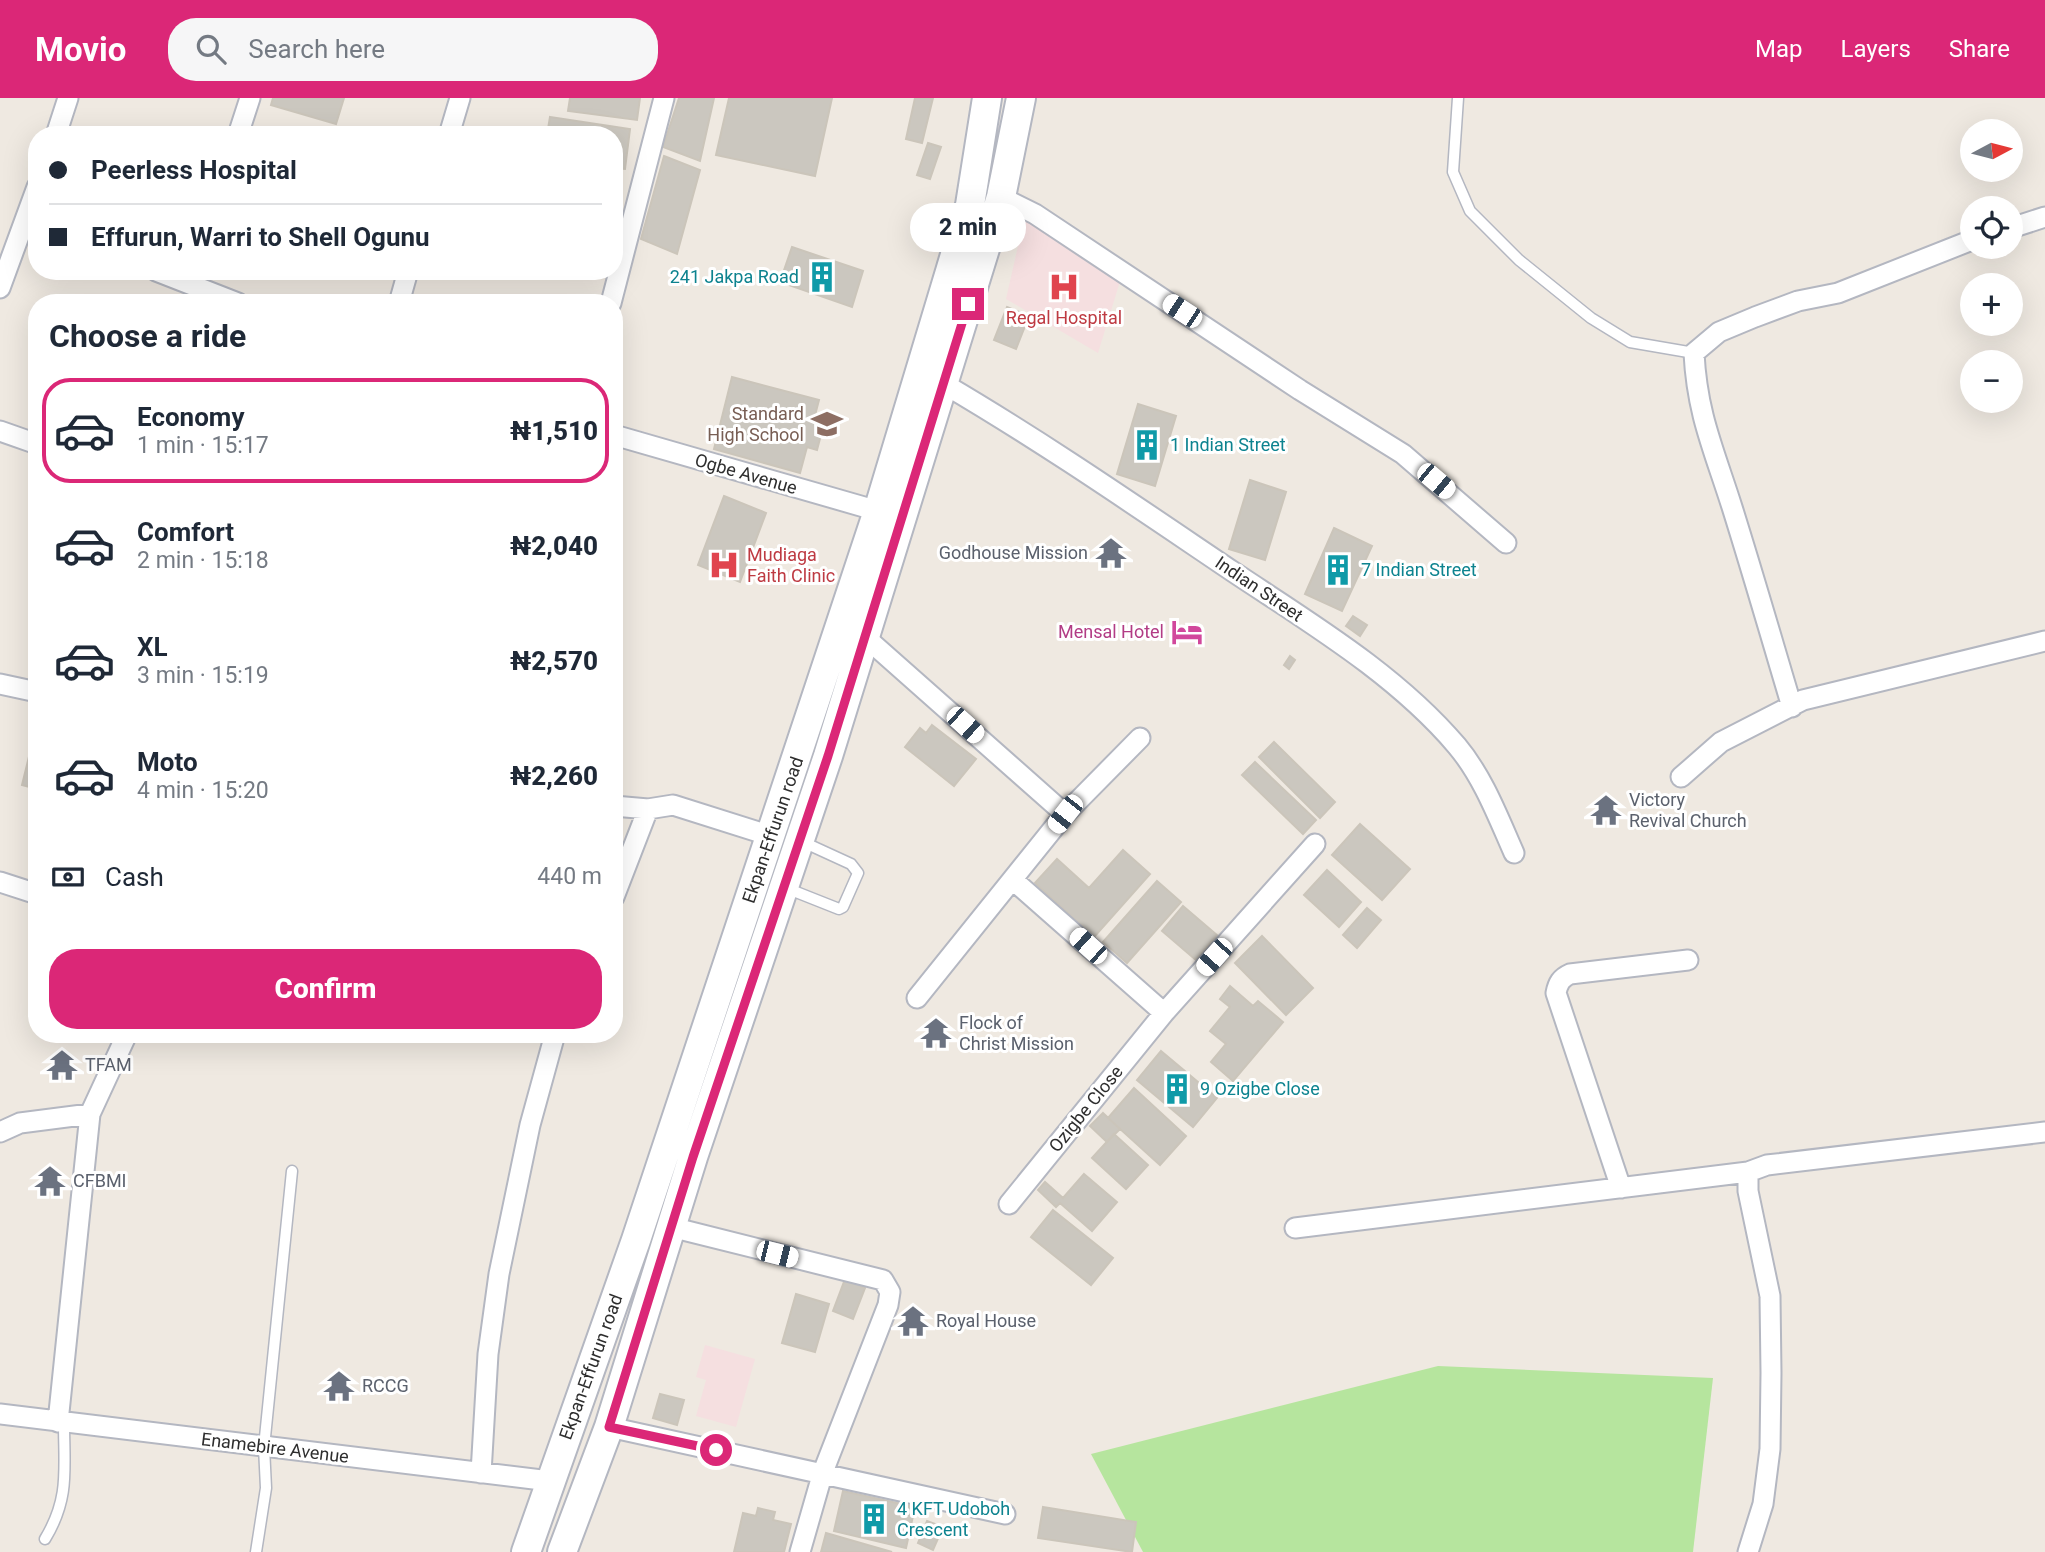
<!DOCTYPE html>
<html lang="en">
<head>
<meta charset="utf-8">
<style>
  :root { --surface:#fff; --page:#f6f6f7; --text:#1f2937; --muted:#747a83; --line:#e0e1e3; --accent:#db2777 }
  body { margin:0; font-family:Roboto,sans-serif; background:var(--page); color:var(--text); height:100vh; display:flex; flex-direction:column; font-size:26px; white-space:nowrap }
  * { box-sizing:border-box; margin:0 }
  p { font-size:23px; color:var(--muted) }
  .icon { flex:none; width:38px; height:38px; fill:none; stroke:currentColor; stroke-width:2; stroke-linecap:round; stroke-linejoin:round }
  .map { position:relative; flex:1; overflow:hidden }
  .details { position:absolute; left:28px; top:196px; width:595px; height:749px; display:flex; flex-direction:column; background:var(--surface); border-radius:28px; box-shadow:0 7px 28px #0002 }
  .details>* { flex:none }
  .guide { position:absolute; left:28px; top:28px; width:595px; height:154px; border-radius:28px; box-shadow:0 7px 28px #0002; display:grid; align-content:center; height:154px; padding:0 21px; background:var(--surface) }
  .needle { width:46px; rotate:83deg }
  .controls { position:absolute; left:1960px; top:21px; display:grid; gap:14px }
  .controls a { display:grid; place-items:center; width:63px; height:63px; border-radius:50%; background:var(--surface); box-shadow:0 7px 28px #0002; font-size:35px }
  .end { position:absolute; width:32px; height:32px; margin:-16px; border:9px solid #db2777; background:#fff; box-shadow:0 0 0 4px #fff }
  .from { border-radius:50% }
  .bubble { position:absolute; height:49px; border-radius:24px; background:var(--surface); box-shadow:0 7px 28px #0002; font-size:23px; font-weight:800; line-height:49px; text-align:center }
  .car { position:absolute; width:21px; height:42px; margin:-21px -10px; border-radius:9px; box-shadow:0 0 5px 2px #0007; background:linear-gradient(#fff 24%,#345 0 40%,#fff 0 76%,#345 0 86%,#fff 0) }
  .guide b { display:flex; align-items:center; gap:24px; height:66px; font-size:26px }
  .guide b+b { border-top:2px solid var(--line) }
  .guide i { width:18px; height:18px; background:var(--text) }
  ul { padding:0; list-style:none }
  li { display:flex; align-items:center; gap:21px; height:105px; margin:0 14px 10px; padding:0 7px; border:4px solid transparent; border-radius:28px }
  li div { flex:1 }
  li b { display:block; font-size:26px }
  li em { font-style:normal; font-weight:800 }
  li.on { border-color:var(--accent) }
  li>.icon { width:63px; height:63px; stroke-width:1.5 }
  h2 { padding:0 21px; font-size:32px; line-height:84px }
  .pay { display:flex; align-items:center; gap:18px; height:77px; padding:0 21px; font-size:26px }
  .pay p { margin-inline-start:auto }
  .cta { display:flex; gap:14px; margin-top:auto; padding:14px 21px }
  .cta a { flex:1; height:80px; border-radius:28px; background:var(--accent); color:#fff; font-size:28px; font-weight:800; line-height:80px; text-align:center }
  header { display:flex; align-items:center; gap:42px; box-sizing:border-box; height:98px; padding:0 35px; background:var(--accent); color:#fff }
  header strong { font-size:33px }
  nav { display:flex; gap:38px; margin-inline-start:auto; font-size:24px }
  .search { width:490px; height:63px; background:var(--page); display:flex; align-items:center; gap:18px; box-sizing:border-box; padding:0 24px; border-radius:28px; color:var(--muted); font-size:26px }
  .map>svg:first-child { display:block }
  .medical { fill:#f5dfe0 }
  .green { fill:#b6e59e }
  .building { fill:#cbc7bf; stroke:#cbc5ba; stroke-width:2 }
  .lines { fill:none; stroke-linecap:round; stroke-linejoin:round }
  .lane-casing { stroke:#b4b7c1; stroke-width:13 }
  .street-casing { stroke:#b4b7c1; stroke-width:23 }
  .secondary-casing { stroke:#b4b7c1; stroke-width:32 }
  .lane { stroke:#fff; stroke-width:10 }
  .street { stroke:#fff; stroke-width:19 }
  .secondary { stroke:#fff; stroke-width:28 }
  .route { stroke:#db2777; stroke-width:9 }
  .labels { text-anchor:middle; stroke-width:6; stroke-linejoin:round; paint-order:stroke }
  .culture-label { font-size:18px; fill:#0d838f; stroke:#fff; text-anchor:start }
  .health-label { font-size:18px; fill:#be3a42; stroke:#fff }
  .education-label { font-size:18px; fill:#785e54; stroke:#fff; text-anchor:end }
  .street-label { font-size:18px; fill:#2e2e2e; stroke:#fff }
  .worship-label { font-size:18px; fill:#5b616d; stroke:#fff; text-anchor:start }
  .hotel-label { font-size:18px; fill:#b23c85; stroke:#fff; text-anchor:end }
</style>
</head>
<body>
<header>
<strong>Movio</strong>
<div class="search"><svg class="icon" aria-label="search" viewBox="0 0 24 24"><circle cx="10" cy="10" r="6"/><path d="M15 15l6 6"/></svg>Search here</div>
<nav><a>Map</a><a>Layers</a><a>Share</a></nav>
</header>
<div class="map">
<svg width="2045" height="1454" viewBox="0 0 2045 1454">
  <rect width="100%" height="100%" fill="#efe9e1"/>
  <path class="medical" d="M1025,117L1122,177L1098,255L1006,201Z
    M705,1247L755,1261L736,1329L696,1318L706,1282L696,1279Z"/>
  <path class="green" d="M1438,1268L1713,1280L1693,1454H1143L1091,1356Z"/>
  <path class="building" d="M273,0H344L336,26L271,7Z
    M570,0H640L637,22L568,13Z
    M679,0H714L700,63L663,49Z
    M729,0H832L815,78L716,57Z
    M915,0H933L922,45L906,41Z
    M550,19L630,31L625,71L614,70V37H547Z
    M928,45L941,49L930,81L917,77Z
    M664,58L700,72L677,156L641,141Z
    M614,78H621L616,113H614Z
    M792,149L863,173L852,209L780,184Z
    M1007,209L1029,218L1016,251L994,242Z
    M732,279L819,302L813,325L823,329L817,352L807,349L800,375L714,351Z
    M1138,306L1176,318L1155,388L1117,376Z
    M1250,382L1286,394L1265,462L1229,451Z
    M724,398L766,415L740,484L698,467Z
    M1334,430L1372,448L1342,513L1305,496Z
    M1353,518L1367,527L1360,538L1346,528Z
    M1290,558L1295,562L1289,571L1284,567Z
    M37,626V691L22,687Z
    M932,627L976,661L954,688L905,649L920,630L926,635Z
    M1274,644L1335,704L1320,720L1259,659Z
    M1255,664L1316,722L1303,736L1242,677Z
    M1360,726L1410,771L1382,802L1332,757Z
    M1123,752L1150,776L1094,839L1035,785L1057,761L1089,790Z
    M1327,772L1361,804L1339,829L1304,797Z
    M1157,783L1181,804L1127,865L1103,844Z
    M1183,808L1217,837L1196,862L1162,833Z
    M1367,810L1381,822L1357,850L1343,837Z
    M1262,838L1313,890L1286,917L1235,865Z
    M1230,888L1253,908L1258,903L1283,924L1233,983L1211,964L1226,946L1210,933L1230,909L1220,901Z
    M1161,953L1217,1000L1193,1029L1137,982Z
    M1134,990L1186,1038L1160,1067L1108,1020Z
    M1103,1015L1120,1031L1107,1044L1090,1028Z
    M1114,1036L1148,1067L1126,1091L1092,1060Z
    M1084,1076L1117,1104L1092,1133L1060,1105L1056,1109L1038,1092L1045,1084L1063,1100Z
    M1053,1112L1113,1160L1091,1187L1031,1139Z
    M845,1181L865,1190L853,1221L833,1213Z
    M796,1196L829,1206L815,1254L782,1245Z
    M660,1296L684,1302L677,1327L653,1320Z
    M843,1393L915,1409L906,1450L834,1433Z
    M1043,1409L1136,1424L1132,1454L1038,1440Z
    M758,1410L775,1414L773,1422L791,1426L784,1454H734L743,1415L756,1418Z
    M927,1423L943,1429L933,1452L918,1445Z
    M826,1435L892,1454H821Z"/>
  <g class="lines">
    <defs>
      <path id="lane" d="M1458,0L1453,74L1470,113L1519,162L1591,220L1630,244L1694,255
        M786,790L839,811L843,809L858,775L851,766L803,744
        M45,1441C70,1400 64,1371 64,1325
        M256,1454L266,1390L264,1349L292,1073"/>
      <path id="street" d="M56,37L68,0
        M238,37L250,0
        M449,37L460,0
        M1001,99L1035,116L1300,292L1403,356L1506,445
        M2011,130L2045,119
        M156,173L238,205
        M0,190L37,89
        M399,205L408,173
        M611,205L664,0
        M944,286C1043,344 1137,409 1232,473C1310,525 1396,576 1457,648C1483,679 1498,719 1514,755
        M0,333L37,346
        M614,337L878,413
        M864,538L1065,716
        M0,586L37,594
        M1792,609C1772,542 1753,476 1732,409C1714,352 1697,316 1694,255L1719,234L1755,219L1798,203L1838,195L1972,142
        M1681,679L1721,644L1803,602L2045,543
        M614,708L648,711L673,707L771,738
        M1013,782L1164,915
        M0,784L37,796
        M614,799L648,711
        M917,900L1065,716L1140,640
        M0,1034L20,1025L90,1016
        M1621,1090L1556,895C1558,885 1561,880 1570,876L1688,862
        M1009,1106L1164,915L1315,746
        M671,1129L883,1182L890,1194L888,1207L823,1374L800,1454
        M1295,1130L1748,1074L1767,1067L2045,1034
        M0,1316L550,1383
        M58,1324L90,1016L127,936
        M609,1329L1005,1416
        M481,1375L488,1256L499,1176L530,1027L555,936
        M1748,1454L1763,1406L1770,1351L1771,1275L1770,1198L1748,1093V1074"/>
      <path id="secondary" d="M526,1454L636,1142L878,413L970,107L987,0
        M562,1454L609,1329L693,1059L828,658L1001,99L1021,0"/>
    </defs>
    <use href="#lane" class="lane-casing"/>
    <use href="#street" class="street-casing"/>
    <use href="#secondary" class="secondary-casing"/>
    <use href="#lane" class="lane"/>
    <use href="#street" class="street"/>
    <use href="#secondary" class="secondary"/>
  </g>
  <g class="lines">
    <path class="route" d="M716,1352L609,1329L693,1059L828,658L968,206"/>
  </g>
  <defs>
    <symbol id="building-bare" viewBox="-9 -9 18 18"><path d="M-4-6H4V6H1V3H-1V6H-4ZM-2.5-4.3h1.7v1.8h-1.7ZM.8-4.3h1.7v1.8H.8ZM-2.5-1h1.7V.8h-1.7ZM.8-1h1.7V.8H.8Z" fill="#0f9aa8" stroke="#fff" stroke-width="2.5" paint-order="stroke"/></symbol>
    <symbol id="hospital-bare" viewBox="-9 -9 18 18"><path d="M-5-5h3v3.5h4V-5h3V5h-3V1.5h-4V5h-3Z" fill="#e0444e" stroke="#fff" stroke-width="2.5" paint-order="stroke"/></symbol>
    <symbol id="school-bare" viewBox="-9 -9 18 18"><path d="M0-5L7-2L0 1L-7-2ZM-4 1L0 2.5L4 1V4Q0 6-4 4Z" fill="#8d6e63" stroke="#fff" stroke-width="2.5" paint-order="stroke"/></symbol>
    <symbol id="temple-bare" viewBox="-9 -9 18 18"><path d="M0-6L5-2H3V0L6.5 2.5H4V6H1.5V3h-3V6H-4V2.5H-6.5L-3 0V-2H-5Z" fill="#6b7280" stroke="#fff" stroke-width="2.5" paint-order="stroke"/></symbol>
    <symbol id="hotel-bare" viewBox="-9 -9 18 18"><path d="M-6-4.5h1.5V1H6V5H4.5V3h-9V5H-6ZM-4 0a1.8 1.8 0 1 1 3.6 0ZM.5 0V-2.5h3Q6-2.5 6 0Z" fill="#d1479c" stroke="#fff" stroke-width="2.5" paint-order="stroke"/></symbol>
  </defs>
  <g fill-rule="evenodd">
    <use href="#building-bare" x="800" y="157" width="44" height="44"/>
    <use href="#hospital-bare" x="1042" y="167" width="44" height="44"/>
    <use href="#school-bare" x="805" y="304" width="44" height="44"/>
    <use href="#building-bare" x="1125" y="325" width="44" height="44"/>
    <use href="#temple-bare" x="1089" y="433" width="44" height="44"/>
    <use href="#hospital-bare" x="702" y="445" width="44" height="44"/>
    <use href="#building-bare" x="1316" y="450" width="44" height="44"/>
    <use href="#hotel-bare" x="1165" y="512" width="44" height="44"/>
    <use href="#temple-bare" x="1584" y="690" width="44" height="44"/>
    <use href="#temple-bare" x="914" y="913" width="44" height="44"/>
    <use href="#temple-bare" x="40" y="945" width="44" height="44"/>
    <use href="#building-bare" x="1155" y="969" width="44" height="44"/>
    <use href="#temple-bare" x="28" y="1061" width="44" height="44"/>
    <use href="#temple-bare" x="891" y="1201" width="44" height="44"/>
    <use href="#temple-bare" x="317" y="1266" width="44" height="44"/>
    <use href="#building-bare" x="852" y="1399" width="44" height="44"/>
  </g>
  <g class="labels">
    <g class="culture-label">
      <text x="799" y="185" text-anchor="end">241 Jakpa Road</text>
      <text x="1170" y="353">1 Indian Street</text>
      <text x="1361" y="478">7 Indian Street</text>
      <text x="1200" y="997">9 Ozigbe Close</text>
      <text x="897" y="1417">4 KFT Udoboh<tspan x="897" dy="21">Crescent</tspan></text>
    </g>
    <g class="health-label">
      <text x="1064" y="226">Regal Hospital</text>
      <text x="747" y="463" text-anchor="start">Mudiaga<tspan x="747" dy="21">Faith Clinic</tspan></text>
    </g>
    <g class="education-label">
      <text x="804" y="322">Standard<tspan x="804" dy="21">High School</tspan></text>
    </g>
    <g class="street-label">
      <text transform="translate(746 376) rotate(16)" y="6">Ogbe Avenue</text>
      <text transform="translate(1259 491) rotate(34)" y="6">Indian Street</text>
      <text transform="translate(773 732) rotate(-71)" y="6">Ekpan-Effurun road</text>
      <text transform="translate(1086 1011) rotate(-51)" y="6">Ozigbe Close</text>
      <text transform="translate(591 1269) rotate(-70)" y="6">Ekpan-Effurun road</text>
      <text transform="translate(275 1350) rotate(7)" y="6">Enamebire Avenue</text>
    </g>
    <g class="worship-label">
      <text x="1088" y="461" text-anchor="end">Godhouse Mission</text>
      <text x="1629" y="708">Victory<tspan x="1629" dy="21">Revival Church</tspan></text>
      <text x="959" y="931">Flock of<tspan x="959" dy="21">Christ Mission</tspan></text>
      <text x="85" y="973">TFAM</text>
      <text x="73" y="1089">CFBMI</text>
      <text x="936" y="1229">Royal House</text>
      <text x="362" y="1294">RCCG</text>
    </g>
    <g class="hotel-label">
      <text x="1164" y="540">Mensal Hotel</text>
    </g>
  </g>
</svg>
<div class="controls">
<a><svg class="needle" viewBox="-14 -14 28 28"><path d="M0-13l5 13h-10z" fill="#e53935"/><path d="M0 13l5-13h-10z" fill="#747a83"/></svg></a>
<a><svg class="icon" aria-label="locate" viewBox="0 0 24 24"><circle cx="12" cy="12" r="6"/><path d="M12 2v4M12 18v4M2 12h4M18 12h4"/></svg></a>
<a>+</a>
<a>−</a>
</div>
<i class="end from" style="left:716px;top:1352px"></i>
<i class="end" style="left:968px;top:206px"></i>
<div class="bubble" style="left:910px;top:105px;width:116px">2 min</div>
<i class="car" style="left:1182px;top:213px;rotate:303deg"></i>
<i class="car" style="left:1436px;top:383px;rotate:130deg"></i>
<i class="car" style="left:965px;top:627px;rotate:132deg"></i>
<i class="car" style="left:1065px;top:716px;rotate:218deg"></i>
<i class="car" style="left:1088px;top:848px;rotate:312deg"></i>
<i class="car" style="left:1214px;top:859px;rotate:222deg"></i>
<i class="car" style="left:777px;top:1156px;rotate:104deg"></i>
<div class="guide">
<b><i class="from"></i>Peerless Hospital</b>
<b><i></i>Effurun, Warri to Shell Ogunu</b>
</div>
<section class="details">
<h2>Choose a ride</h2>
<ul>
<li class="on"><svg class="icon" aria-label="car" viewBox="0 0 24 24"><path d="M5 17H2v-5l4-1 3-4h7l3 4 3 1v5h-3M9 17h6M6 11h13"/><circle cx="7" cy="17" r="2"/><circle cx="17" cy="17" r="2"/></svg><div><b>Economy</b><p>1 min · 15:17</p></div><em>₦1,510</em></li>
<li><svg class="icon" aria-label="car" viewBox="0 0 24 24"><path d="M5 17H2v-5l4-1 3-4h7l3 4 3 1v5h-3M9 17h6M6 11h13"/><circle cx="7" cy="17" r="2"/><circle cx="17" cy="17" r="2"/></svg><div><b>Comfort</b><p>2 min · 15:18</p></div><em>₦2,040</em></li>
<li><svg class="icon" aria-label="car" viewBox="0 0 24 24"><path d="M5 17H2v-5l4-1 3-4h7l3 4 3 1v5h-3M9 17h6M6 11h13"/><circle cx="7" cy="17" r="2"/><circle cx="17" cy="17" r="2"/></svg><div><b>XL</b><p>3 min · 15:19</p></div><em>₦2,570</em></li>
<li><svg class="icon" aria-label="car" viewBox="0 0 24 24"><path d="M5 17H2v-5l4-1 3-4h7l3 4 3 1v5h-3M9 17h6M6 11h13"/><circle cx="7" cy="17" r="2"/><circle cx="17" cy="17" r="2"/></svg><div><b>Moto</b><p>4 min · 15:20</p></div><em>₦2,260</em></li>
</ul>
<div class="pay"><svg class="icon" aria-label="cash" viewBox="0 0 24 24"><path d="M3 7h18v10H3z"/><circle cx="12" cy="12" r="2"/></svg>Cash<p>440 m</p></div>
<div class="cta"><a>Confirm</a></div>
</section>
</div>
</body>
</html>
